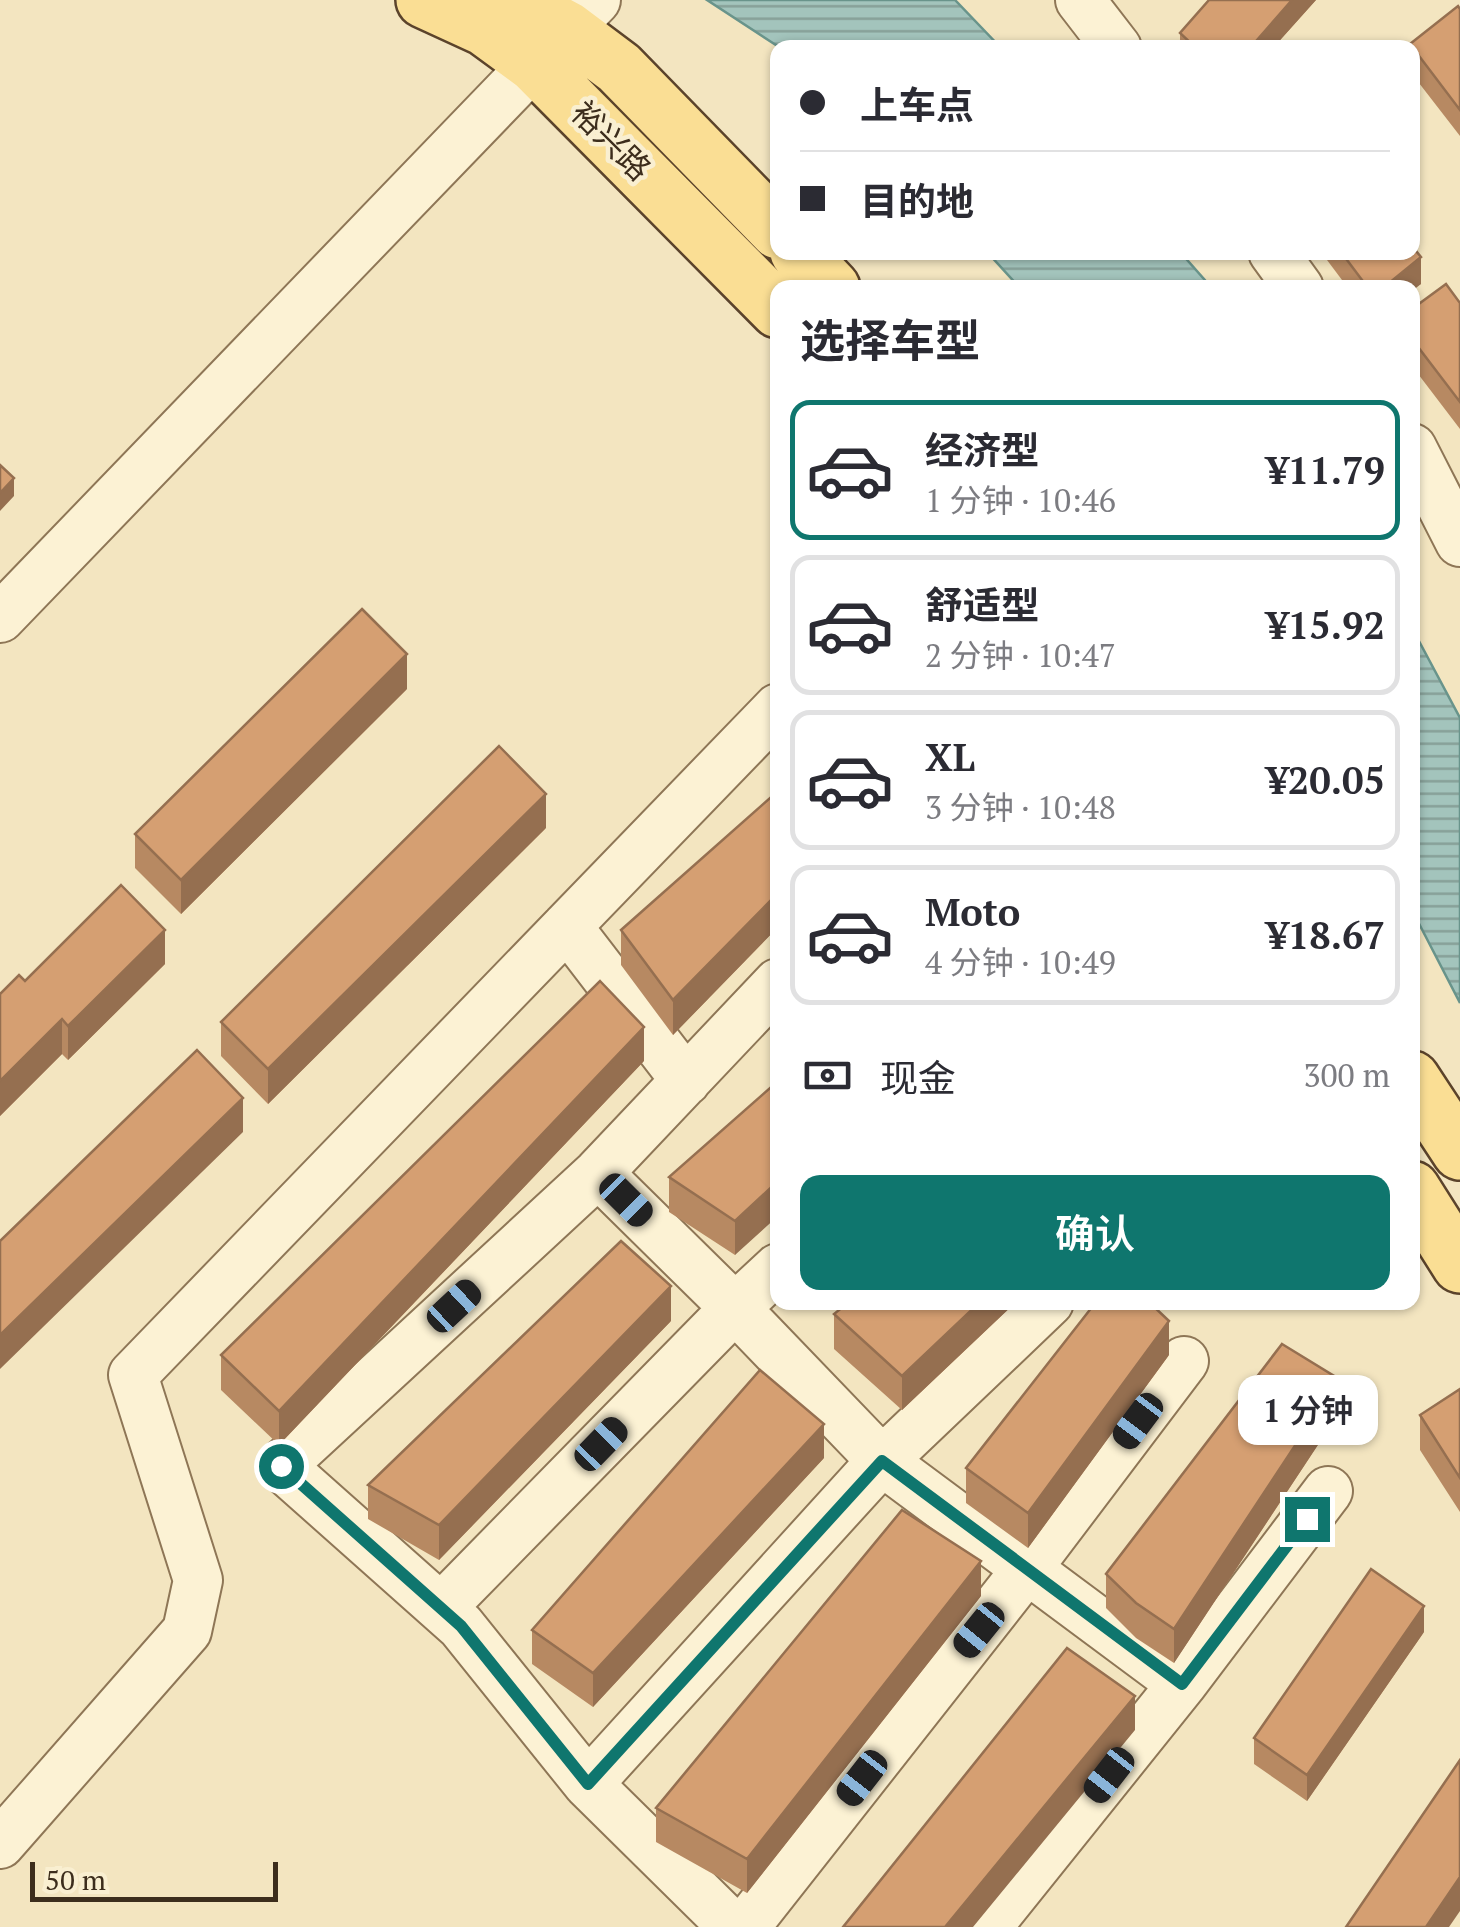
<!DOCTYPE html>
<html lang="zh">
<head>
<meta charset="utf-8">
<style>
  :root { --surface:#fff; --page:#f2f2f3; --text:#2b2b33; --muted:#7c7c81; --line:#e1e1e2; --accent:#0f766e }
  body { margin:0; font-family:"PT Serif","Noto Sans SC",serif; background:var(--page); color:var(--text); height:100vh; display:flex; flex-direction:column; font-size:38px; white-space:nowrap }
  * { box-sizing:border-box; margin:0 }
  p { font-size:32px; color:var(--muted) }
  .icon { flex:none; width:55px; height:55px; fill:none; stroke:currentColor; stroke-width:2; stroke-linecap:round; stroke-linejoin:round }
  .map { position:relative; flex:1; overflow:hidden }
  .panel { position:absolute; left:770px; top:280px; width:650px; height:1030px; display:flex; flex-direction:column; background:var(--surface); border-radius:20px; box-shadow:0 2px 8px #0004 }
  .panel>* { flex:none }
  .guide { position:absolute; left:770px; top:40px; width:650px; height:220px; border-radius:20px; box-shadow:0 2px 8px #0004; display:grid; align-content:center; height:220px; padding:0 30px; background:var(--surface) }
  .scale { position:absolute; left:30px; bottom:25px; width:248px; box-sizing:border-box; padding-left:10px; border:5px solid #3c2d1c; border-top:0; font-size:28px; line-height:35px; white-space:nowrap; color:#3c2d1c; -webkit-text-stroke:8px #f9efd1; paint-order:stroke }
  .end { position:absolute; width:45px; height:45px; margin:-22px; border:12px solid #0f766e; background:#fff; box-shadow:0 0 0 5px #fff }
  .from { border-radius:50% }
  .bubble { position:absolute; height:70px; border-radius:20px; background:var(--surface); box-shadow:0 2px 8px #0004; font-size:32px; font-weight:600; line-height:70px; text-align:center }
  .car { position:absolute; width:30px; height:60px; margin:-30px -15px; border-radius:12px; box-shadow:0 0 8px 2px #0007; background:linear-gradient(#222 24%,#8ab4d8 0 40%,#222 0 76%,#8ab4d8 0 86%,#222 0) }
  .guide b { display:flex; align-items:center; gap:35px; height:95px; font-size:38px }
  .guide b+b { border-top:2px solid var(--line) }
  .guide i { width:25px; height:25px; background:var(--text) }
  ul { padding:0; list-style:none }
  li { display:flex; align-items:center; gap:30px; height:140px; margin:0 20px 15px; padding:0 10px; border:5px solid var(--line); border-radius:20px }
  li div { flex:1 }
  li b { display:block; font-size:38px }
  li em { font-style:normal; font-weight:600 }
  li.active { border-color:var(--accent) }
  li>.icon { width:90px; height:90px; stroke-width:1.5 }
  h2 { padding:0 30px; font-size:45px; line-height:120px }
  .pay { display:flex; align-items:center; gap:25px; height:110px; padding:0 30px; font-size:38px }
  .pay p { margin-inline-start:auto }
  .action { display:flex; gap:20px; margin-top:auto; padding:20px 30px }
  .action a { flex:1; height:115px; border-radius:20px; background:var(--accent); color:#fff; font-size:40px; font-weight:600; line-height:115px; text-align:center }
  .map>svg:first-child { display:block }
  .water { fill:url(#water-rules); stroke:#69948b; stroke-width:2.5 }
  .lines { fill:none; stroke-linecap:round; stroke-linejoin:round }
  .minor-casing { stroke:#8e7656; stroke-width:52 }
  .major-casing { stroke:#5b432b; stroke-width:60 }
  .minor { stroke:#fcf2d4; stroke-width:48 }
  .major { stroke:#fade94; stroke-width:55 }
  .wall { fill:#b78962 }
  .shaded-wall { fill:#956f50 }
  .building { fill:#d59f72; stroke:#956f50; stroke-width:2.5 }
  .route { stroke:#0f766e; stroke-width:12 }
  .labels { text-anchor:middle; stroke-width:9; stroke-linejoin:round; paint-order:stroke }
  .street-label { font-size:32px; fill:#3c2d1c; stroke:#f9efd1 }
</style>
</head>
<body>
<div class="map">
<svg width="1460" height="1927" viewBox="0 0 1460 1927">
  <defs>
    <pattern id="water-rules" width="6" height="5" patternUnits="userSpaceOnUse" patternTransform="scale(2.5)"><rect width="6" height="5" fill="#a3c4bc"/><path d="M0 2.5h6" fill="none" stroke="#86a098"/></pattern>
  </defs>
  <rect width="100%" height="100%" fill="#f3e5c0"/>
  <path class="water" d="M707,0H955L1000,47H779Z
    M988,253H1181L1211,287H1019Z
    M1412,628L1460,718V1003L1413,912Z"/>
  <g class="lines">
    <defs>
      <path id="minor" d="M1080,0L1117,48
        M1273,252L1299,288
        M1412,448L1460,542
        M0,618L596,0
        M567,926L686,1081
        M778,983L598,1173L281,1466L461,1626L588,1784L877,1466L1049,1302
        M598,1173L735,1308L778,1268
        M441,1608L735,1308L882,1461L1182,1684
        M588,1784L733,1927
        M0,1844L187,1631L198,1580L133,1375L778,708
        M745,1927L1026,1570L1184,1361
        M987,1927L1182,1684L1328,1491"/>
      <path id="major" d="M424,0L485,28L534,64L778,310
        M512,0L567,29L619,68L778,231
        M798,252L832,288
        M1412,1079L1460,1152
        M1412,1189L1460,1265"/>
    </defs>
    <use href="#minor" class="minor-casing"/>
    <use href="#major" class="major-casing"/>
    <use href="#minor" class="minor"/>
    <use href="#major" class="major"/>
  </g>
  <path class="wall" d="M1209,0H1316L1273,48H1180V33Z
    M1460,9V136L1412,74V48H1410V44Z
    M1321,252H1412L1421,284L1412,288H1348Z
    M1460,303V429L1412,366V309Z
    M407,689L181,914L135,868V834Z
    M778,791V927L673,1035L621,965V930Z
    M546,828L268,1104L221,1056V1022Z
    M165,964L68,1060L62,1054L0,1116V994Z
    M644,1061L279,1445L221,1390V1355Z
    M778,1081L735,1255L669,1212V1177Z
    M849,1302H1016L902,1410L834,1349V1314Z
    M671,1321L439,1560L368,1519V1485Z
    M1169,1355L1028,1548L966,1503V1468Z
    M1460,1389V1512L1420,1450V1415Z
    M1339,1413L1174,1663L1136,1638L1106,1608V1574Z
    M824,1458L593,1707L532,1664V1630Z
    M981,1596L747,1893L656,1842V1808Z
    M1424,1632L1307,1801L1254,1764V1738Z"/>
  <path class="shaded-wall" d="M1292,0H1316L1273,48H1250Z
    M1421,257V284L1412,291V288H1383Z
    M14,478V496L0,511V493Z
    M407,654V689L181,914V880Z
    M546,794V828L268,1104V1069Z
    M778,893V927L673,1035V1000Z
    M165,930V964L68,1060V1026Z
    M62,1019V1054L0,1116V1081Z
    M644,1027V1061L279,1445V1411Z
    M243,1098V1132L0,1369V1335Z
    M778,1181V1216L735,1255V1221Z
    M671,1286V1321L439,1560V1525Z
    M980,1302H1016L902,1410V1376Z
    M1169,1321V1355L1028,1548V1513Z
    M1339,1379V1413L1174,1663V1629Z
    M824,1424V1458L593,1707V1673Z
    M981,1561V1596L747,1893V1859Z
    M1424,1606V1632L1307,1801V1775Z
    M1135,1696V1730L973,1927H945Z
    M1460,1877V1911L1449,1927H1426Z"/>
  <path class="building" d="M1209,0H1292L1250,48H1196L1180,33Z
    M1458,6L1460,9V110L1410,44Z
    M1412,246L1421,257L1383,288H1368L1341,252H1412Z
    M1446,284L1460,303V402L1412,339V309Z
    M0,465L14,478L0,493Z
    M362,609L407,654L181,880L135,834Z
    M499,746L546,794L268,1069L221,1022Z
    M778,791V893L673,1000L621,930Z
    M121,885L165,930L68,1026L62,1019L0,1081V994L19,975L25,981Z
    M600,981L644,1027L279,1411L221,1355Z
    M197,1050L243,1098L0,1335V1241Z
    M778,1081V1181L735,1221L669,1177Z
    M621,1241L671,1286L439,1525L368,1485Z
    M849,1302H980L902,1376L834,1314Z
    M1096,1302H1149L1169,1321L1028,1513L966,1468Z
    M1282,1344L1339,1379L1174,1629L1136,1603L1106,1574Z
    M760,1370L824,1424L593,1673L532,1630Z
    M1460,1389V1478L1420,1415Z
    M902,1510L981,1561L747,1859L656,1808Z
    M1371,1569L1424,1606L1307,1775L1254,1738Z
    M1067,1648L1135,1696L945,1927H843Z
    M1460,1760V1877L1426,1927H1346Z"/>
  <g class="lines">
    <path class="route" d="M281,1466L461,1626L588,1784L882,1461L1182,1684L1307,1519"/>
  </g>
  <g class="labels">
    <g class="street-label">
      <text transform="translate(611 141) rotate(45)" y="11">裕兴路</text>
    </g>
  </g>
</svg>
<div class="scale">50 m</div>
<i class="end from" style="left:281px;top:1466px"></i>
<i class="end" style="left:1307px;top:1519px"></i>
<div class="bubble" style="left:1238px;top:1375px;width:140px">1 分钟</div>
<i class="car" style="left:626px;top:1200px;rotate:135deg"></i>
<i class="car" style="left:454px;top:1306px;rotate:47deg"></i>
<i class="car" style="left:1138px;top:1421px;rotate:217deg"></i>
<i class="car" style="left:601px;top:1444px;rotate:44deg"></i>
<i class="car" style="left:979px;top:1630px;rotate:219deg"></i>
<i class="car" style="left:1109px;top:1775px;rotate:218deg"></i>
<i class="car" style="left:862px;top:1778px;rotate:218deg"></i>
<div class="guide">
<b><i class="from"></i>上车点</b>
<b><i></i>目的地</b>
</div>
<section class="panel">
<h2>选择车型</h2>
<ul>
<li class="active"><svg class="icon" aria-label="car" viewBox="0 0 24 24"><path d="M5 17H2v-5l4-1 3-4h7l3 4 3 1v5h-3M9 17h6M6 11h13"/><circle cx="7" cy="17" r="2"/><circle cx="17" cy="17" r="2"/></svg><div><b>经济型</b><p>1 分钟 · 10:46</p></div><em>¥11.79</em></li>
<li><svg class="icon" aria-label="car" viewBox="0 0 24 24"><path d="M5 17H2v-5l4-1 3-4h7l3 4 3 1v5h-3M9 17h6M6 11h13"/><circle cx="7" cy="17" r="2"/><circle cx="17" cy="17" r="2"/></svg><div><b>舒适型</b><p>2 分钟 · 10:47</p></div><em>¥15.92</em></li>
<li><svg class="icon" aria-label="car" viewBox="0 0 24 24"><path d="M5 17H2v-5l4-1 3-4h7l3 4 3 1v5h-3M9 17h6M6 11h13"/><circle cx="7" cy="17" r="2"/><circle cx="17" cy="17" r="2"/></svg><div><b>XL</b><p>3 分钟 · 10:48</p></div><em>¥20.05</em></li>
<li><svg class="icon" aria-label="car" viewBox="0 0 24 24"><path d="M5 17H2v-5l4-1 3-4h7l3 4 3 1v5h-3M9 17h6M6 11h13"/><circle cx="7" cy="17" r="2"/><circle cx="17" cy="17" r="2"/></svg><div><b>Moto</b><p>4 分钟 · 10:49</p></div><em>¥18.67</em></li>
</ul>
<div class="pay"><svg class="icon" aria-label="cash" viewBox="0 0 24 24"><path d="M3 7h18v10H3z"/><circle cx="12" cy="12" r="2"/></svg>现金<p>300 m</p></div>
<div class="action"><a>确认</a></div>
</section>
</div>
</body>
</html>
